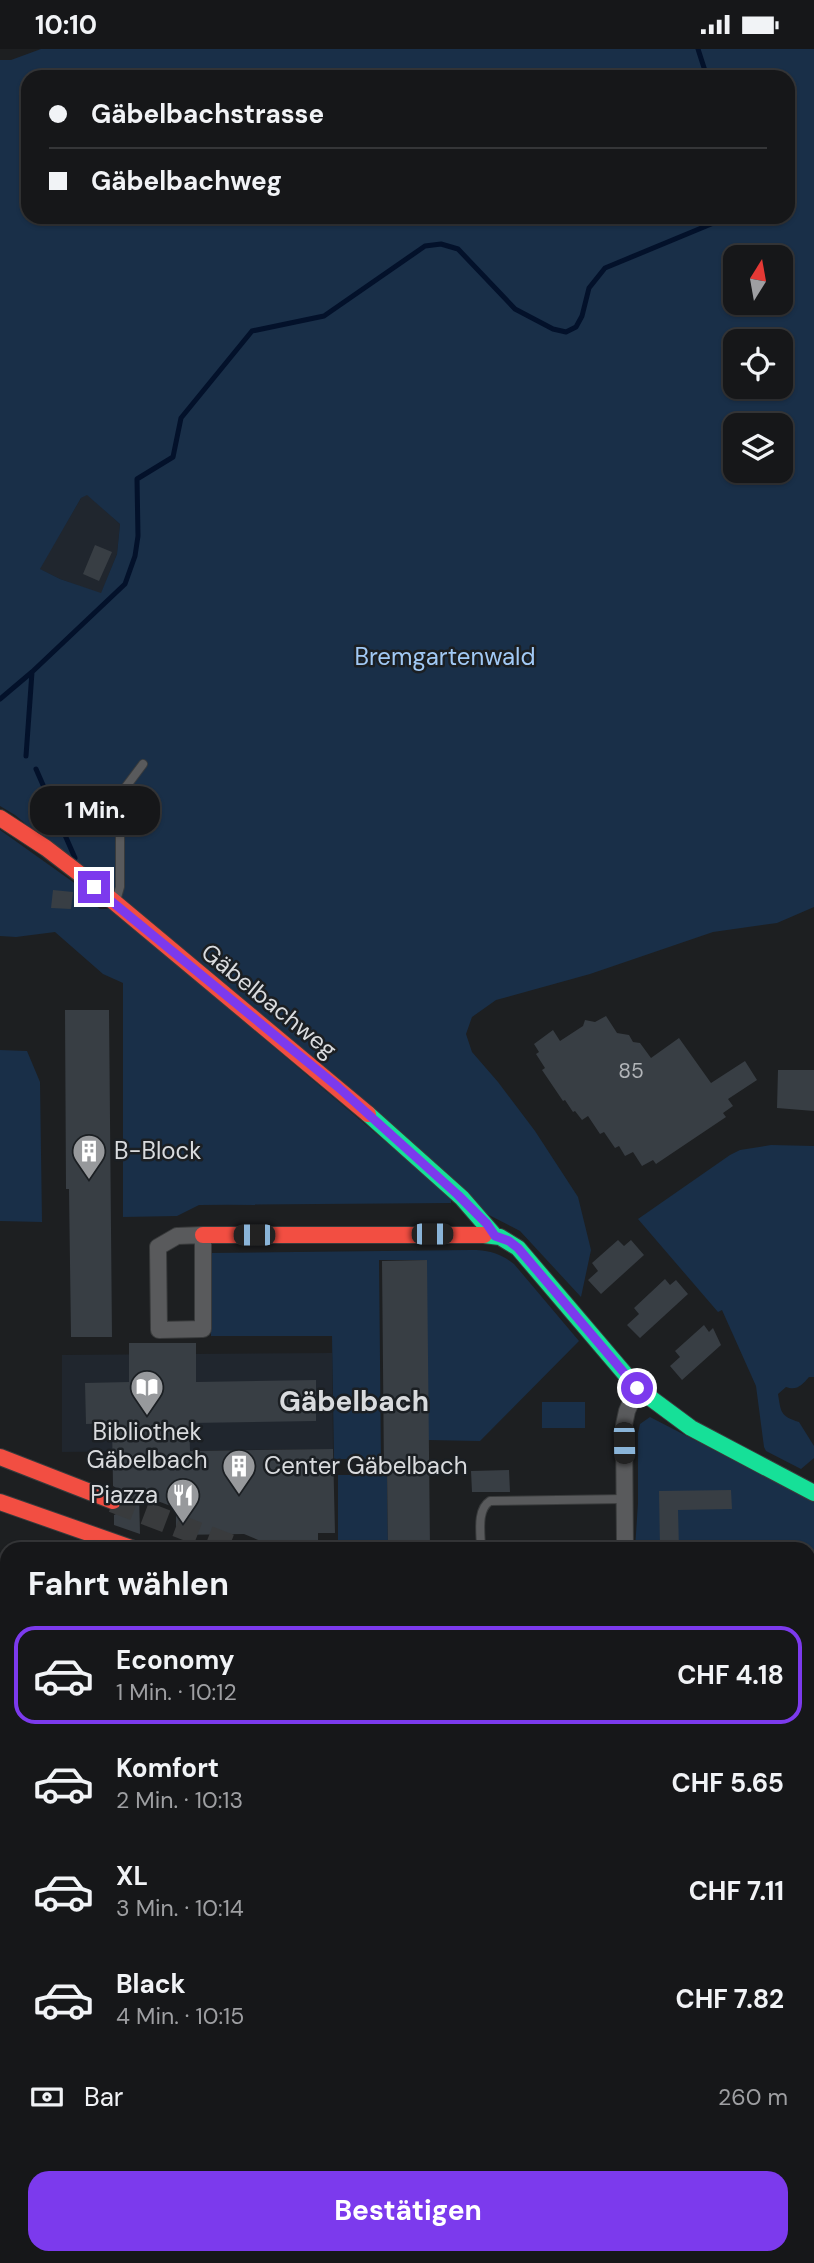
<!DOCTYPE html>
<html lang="de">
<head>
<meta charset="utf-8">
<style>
  :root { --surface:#161719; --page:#232426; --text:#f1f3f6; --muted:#9e9fa2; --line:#353638; --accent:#7c3aed }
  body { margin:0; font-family:"DM Sans",sans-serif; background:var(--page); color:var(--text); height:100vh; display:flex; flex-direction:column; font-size:26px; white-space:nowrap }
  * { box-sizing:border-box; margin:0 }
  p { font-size:23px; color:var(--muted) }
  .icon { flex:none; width:38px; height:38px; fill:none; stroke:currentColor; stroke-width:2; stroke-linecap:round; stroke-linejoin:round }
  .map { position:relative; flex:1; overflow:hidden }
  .side { position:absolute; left:0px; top:1493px; width:816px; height:723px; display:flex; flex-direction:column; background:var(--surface); border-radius:21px 21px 0 0; box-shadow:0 2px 5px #0004,0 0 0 2px var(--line) }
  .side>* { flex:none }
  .banner { position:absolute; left:21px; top:21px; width:774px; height:154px; border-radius:21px; box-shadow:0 2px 5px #0004,0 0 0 2px var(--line); display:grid; align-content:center; height:154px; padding:0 28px; background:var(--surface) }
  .needle { width:46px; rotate:11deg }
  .tools { position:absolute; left:723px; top:196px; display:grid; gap:14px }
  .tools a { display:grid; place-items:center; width:70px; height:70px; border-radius:14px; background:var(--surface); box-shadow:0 2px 5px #0004,0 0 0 2px var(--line); font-size:35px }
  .end { position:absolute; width:32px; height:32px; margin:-16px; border:9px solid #7c3aed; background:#fff; box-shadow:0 0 0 4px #fff }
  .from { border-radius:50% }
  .bubble { position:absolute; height:49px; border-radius:21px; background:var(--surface); box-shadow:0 2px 5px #0004,0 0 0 2px var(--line); font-size:23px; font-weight:700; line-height:49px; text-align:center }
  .car { position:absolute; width:21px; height:42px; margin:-21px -10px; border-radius:9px; box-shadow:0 0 5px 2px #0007; background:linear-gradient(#222 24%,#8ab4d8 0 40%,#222 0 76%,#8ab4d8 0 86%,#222 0) }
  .banner b { display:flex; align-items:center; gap:24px; height:66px; font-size:26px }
  .banner b+b { border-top:2px solid var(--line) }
  .banner i { width:18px; height:18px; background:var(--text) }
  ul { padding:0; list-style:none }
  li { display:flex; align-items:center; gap:21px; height:98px; margin:0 14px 10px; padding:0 14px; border:4px solid transparent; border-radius:21px }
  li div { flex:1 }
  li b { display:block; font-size:26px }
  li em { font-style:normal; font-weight:700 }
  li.on { border-color:var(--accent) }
  li>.icon { width:63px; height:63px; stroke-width:1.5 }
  h2 { padding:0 28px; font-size:32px; line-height:84px }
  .pay { display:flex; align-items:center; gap:18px; height:77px; padding:0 28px; font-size:26px }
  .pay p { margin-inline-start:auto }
  .action { display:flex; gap:14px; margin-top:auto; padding:14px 28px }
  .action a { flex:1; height:80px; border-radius:21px; background:var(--accent); color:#fff; font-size:28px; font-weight:700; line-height:80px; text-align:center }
  .status { display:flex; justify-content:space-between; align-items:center; height:49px; padding:0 35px; background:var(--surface); direction:ltr }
  .status svg { height:19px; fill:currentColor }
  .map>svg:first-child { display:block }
  .built { fill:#20262e }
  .green { fill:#192f48; fill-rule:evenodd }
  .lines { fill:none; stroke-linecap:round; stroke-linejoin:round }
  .stream { stroke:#03112a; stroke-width:5 }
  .building { fill:#383e44 }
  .secondary-tunnel { stroke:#393b3d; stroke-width:23; stroke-dasharray:23 11; stroke-linecap:butt }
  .highway-tunnel { stroke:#393b3d; stroke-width:30; stroke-dasharray:30 15; stroke-linecap:butt }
  .lane-casing { stroke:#393b3c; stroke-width:10 }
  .street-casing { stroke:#393b3c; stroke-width:18 }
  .fast-casing { stroke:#393b3c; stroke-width:18 }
  .jam-casing { stroke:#393b3c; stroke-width:18 }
  .lane { stroke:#595a5c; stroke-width:8 }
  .street { stroke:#595a5c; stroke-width:16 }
  .fast { stroke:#16e098; stroke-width:16 }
  .jam { stroke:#f24e42; stroke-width:16 }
  .tram { stroke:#5d5e60; stroke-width:2 }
  .route { stroke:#7c3aed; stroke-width:9 }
  .labels { text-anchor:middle; stroke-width:5; stroke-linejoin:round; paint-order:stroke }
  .number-label { font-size:21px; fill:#b1b4b8 }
  .park-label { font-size:24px; fill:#a1c9f5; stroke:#1b1f23 }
  .street-label { font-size:24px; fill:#d9dbde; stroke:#1b1f23 }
  .poi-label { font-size:24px; fill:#d9dbde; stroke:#1b1f23; text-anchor:start }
  .quarter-label { font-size:28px; font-weight:bold; fill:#d9dbde; stroke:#1b1f23 }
</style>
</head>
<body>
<div class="status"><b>10:10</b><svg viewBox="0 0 49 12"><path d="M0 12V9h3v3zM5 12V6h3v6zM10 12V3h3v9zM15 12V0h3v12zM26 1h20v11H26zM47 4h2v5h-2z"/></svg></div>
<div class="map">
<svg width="814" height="2214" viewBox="0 0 814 2214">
  <rect width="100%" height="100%" fill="#1d1f21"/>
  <path class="built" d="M87,445L120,475L117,505L101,545L60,530L39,520L81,449Z
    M332,1304L333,1400L62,1403V1306Z"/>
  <path class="green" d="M41,0H814V858L777,874L713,883L590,925L496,951L472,968L466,985L472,1003L498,1033L535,1082L578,1148L591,1201L581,1248L520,1182L487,1165L15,766L0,757V11H11ZM28,28H788V168H28ZM735,208H780V254H735ZM735,292H780V338H735ZM735,376H780V422H735ZM87,446L120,475L117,505L101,544L60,530L40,520L81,449Z
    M0,781L87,843V850L100,860H111L451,1148V1154L199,1156L177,1167L123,1168V934L103,925L55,883L16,888L0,887Z
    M0,1001L27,1002L40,1033L42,1173L0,1172Z
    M771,1096L814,1097V1328H809C802,1336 797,1342 786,1338L778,1345C781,1363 780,1367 799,1373L814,1397V1409L801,1420L766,1402L764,1398L756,1337L722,1261L718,1263L638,1170L730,1106L740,1101Z
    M471,1201C488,1201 500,1204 514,1215L579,1292L480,1392L428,1391L426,1211H379L381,1410H334L332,1287H211L210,1204Z
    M542,1353H585V1379H542Z
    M650,1368L814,1453V1702L808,1701V1500H635L638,1454V1384L640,1375Z
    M338,1426H387L388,1500H338Z
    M809,1769L814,1770V2214H394V2209L808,2208Z
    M163,2209V2208L360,2209L342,2214H163Z"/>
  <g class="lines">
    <path class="stream" d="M698,0L707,28
      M0,650L32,623L125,535L135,507L138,487L137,430L173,408L181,369L252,282L324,267L425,197L441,195L458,200L515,260L553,280L566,283L576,278L582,267L589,239L605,219L728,168
      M26,707L32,623
      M36,720L75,809"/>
  </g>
  <path class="building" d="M95,496L112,503L99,532L83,525Z
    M53,841L73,843L71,860L51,859Z
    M65,961H109L112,1288H71L69,1140H66Z
    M606,967L617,984L629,986L633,993L640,994L651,1009L679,989L711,1034L745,1012L757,1031L728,1050L733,1057L723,1064L726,1068L656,1115L653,1111L642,1117L633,1103L625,1107L619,1097L615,1099L604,1083L600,1085L588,1067L582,1071L575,1062L573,1063L565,1051L563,1052L542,1021L545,1019L536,1005L539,1003L534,995L553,981L560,992L583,977L585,971L595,973Z
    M778,1021H814V1062L777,1059Z
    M618,1191L624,1197L631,1191L644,1206L601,1245L588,1231L598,1222L592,1214Z
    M427,1211L430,1500H388L387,1423H384L382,1212Z
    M665,1230L670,1236L676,1231L688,1245L640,1289L627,1276L639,1265L634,1259Z
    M704,1276L709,1283L713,1279L721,1296L682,1331L670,1317L680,1308L675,1302Z
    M129,1294H196V1333L316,1331V1372L189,1374L190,1402L333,1400L335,1484H318V1500H298V1492L263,1493L244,1485L176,1486V1459L139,1445L140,1485L114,1476V1466L122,1462L127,1451L123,1443L113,1437L112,1374L86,1375L85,1334L129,1333Z
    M509,1421L510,1443H472L471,1422Z
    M731,1441L732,1460L678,1461L679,1500H660L659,1442Z"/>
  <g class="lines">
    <path class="secondary-tunnel" d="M113,1452L239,1500"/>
    <path class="highway-tunnel" d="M808,1935L814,1932
      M808,1983L814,1980
      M109,2214L128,2208
      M257,2214L274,2208"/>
    <defs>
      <path id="lane" d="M116,852L120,838V753L125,739L143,715
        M481,1500C481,1485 476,1461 490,1452L624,1450
        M808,1905L814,1906
        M808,2061H814
        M0,2071H7"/>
      <path id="street" d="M203,1186V1280L159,1281L158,1198L177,1187Z
        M625,1500L624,1376L627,1362L637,1339
        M0,1698H7
        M148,2208V2214
        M385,2208V2214"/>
      <path id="fast" d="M368,1065L462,1149L495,1187
        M484,1186L500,1188L518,1199L637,1339L691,1379L814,1444
        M808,1724H814"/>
      <path id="jam" d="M0,769L46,799L89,832L368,1065
        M203,1186H484
        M0,1408L113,1452
        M0,1453L134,1500"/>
    </defs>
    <use href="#lane" class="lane-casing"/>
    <use href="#street" class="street-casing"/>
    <use href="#fast" class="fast-casing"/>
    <use href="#jam" class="jam-casing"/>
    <use href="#lane" class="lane"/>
    <use href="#street" class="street"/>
    <use href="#fast" class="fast"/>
    <use href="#jam" class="jam"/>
    <path class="tram" d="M0,1703H7
      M808,1744H814"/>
  </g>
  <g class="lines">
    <path class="route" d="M94,838L338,1038L458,1146L487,1175L495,1187L509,1192L518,1199L637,1339"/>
  </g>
  <defs>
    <symbol id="building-pin" viewBox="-11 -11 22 30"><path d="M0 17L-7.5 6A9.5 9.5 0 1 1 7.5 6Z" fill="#97999c" stroke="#1b1f23"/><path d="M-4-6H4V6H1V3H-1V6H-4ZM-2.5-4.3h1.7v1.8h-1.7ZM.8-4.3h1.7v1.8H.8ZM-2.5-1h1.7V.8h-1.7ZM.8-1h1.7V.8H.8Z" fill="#fff"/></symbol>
    <symbol id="library-pin" viewBox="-11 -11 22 30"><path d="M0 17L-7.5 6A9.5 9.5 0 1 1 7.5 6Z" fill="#97999c" stroke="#1b1f23"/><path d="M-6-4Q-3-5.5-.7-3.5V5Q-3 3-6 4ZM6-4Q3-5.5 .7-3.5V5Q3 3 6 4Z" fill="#fff"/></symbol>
    <symbol id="restaurant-pin" viewBox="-11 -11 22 30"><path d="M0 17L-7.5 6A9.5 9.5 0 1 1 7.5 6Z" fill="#97999c" stroke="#1b1f23"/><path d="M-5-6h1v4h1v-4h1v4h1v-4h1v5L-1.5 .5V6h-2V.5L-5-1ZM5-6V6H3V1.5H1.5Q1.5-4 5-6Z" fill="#fff"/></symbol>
  </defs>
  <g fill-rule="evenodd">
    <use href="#building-pin" x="70" y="1083" width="38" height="52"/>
    <use href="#library-pin" x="128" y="1319" width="38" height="52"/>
    <use href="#building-pin" x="220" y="1398" width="38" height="52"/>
    <use href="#restaurant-pin" x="164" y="1427" width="38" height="52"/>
  </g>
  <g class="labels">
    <g class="number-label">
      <text x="631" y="1029">85</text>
    </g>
    <g class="park-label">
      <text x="445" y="616">Bremgartenwald</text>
    </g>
    <g class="street-label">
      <text transform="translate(269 952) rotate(39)" y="8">Gäbelbachweg</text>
    </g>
    <g class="poi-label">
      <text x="114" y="1110">B-Block</text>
      <text x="147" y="1391" text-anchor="middle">Bibliothek<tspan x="147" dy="28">Gäbelbach</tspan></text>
      <text x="264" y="1425">Center Gäbelbach</text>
      <text x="158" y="1454" text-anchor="end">Piazza</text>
    </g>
    <g class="quarter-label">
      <text x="354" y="1362">Gäbelbach</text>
    </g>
  </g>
</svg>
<div class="tools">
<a><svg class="needle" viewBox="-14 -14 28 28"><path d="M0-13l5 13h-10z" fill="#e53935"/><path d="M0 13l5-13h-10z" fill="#9e9fa2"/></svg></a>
<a><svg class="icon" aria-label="locate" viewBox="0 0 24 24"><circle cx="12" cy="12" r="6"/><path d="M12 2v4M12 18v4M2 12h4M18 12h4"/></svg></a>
<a><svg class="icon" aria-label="layers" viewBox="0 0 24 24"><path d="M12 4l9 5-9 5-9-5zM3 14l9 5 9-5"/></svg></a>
</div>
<i class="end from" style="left:637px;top:1339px"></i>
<i class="end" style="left:94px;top:838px"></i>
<div class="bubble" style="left:30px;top:737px;width:130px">1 Min.</div>
<i class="car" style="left:432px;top:1185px;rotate:90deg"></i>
<i class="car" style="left:254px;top:1186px;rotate:270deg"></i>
<i class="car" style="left:624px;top:1394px;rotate:179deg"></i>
<div class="banner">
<b><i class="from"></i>Gäbelbachstrasse</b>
<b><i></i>Gäbelbachweg</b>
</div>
<section class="side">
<h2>Fahrt wählen</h2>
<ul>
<li class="on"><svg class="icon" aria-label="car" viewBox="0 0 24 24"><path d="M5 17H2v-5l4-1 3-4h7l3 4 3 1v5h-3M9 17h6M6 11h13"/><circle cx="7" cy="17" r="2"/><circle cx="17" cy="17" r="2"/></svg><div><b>Economy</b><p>1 Min. · 10:12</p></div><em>CHF 4.18</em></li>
<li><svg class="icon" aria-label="car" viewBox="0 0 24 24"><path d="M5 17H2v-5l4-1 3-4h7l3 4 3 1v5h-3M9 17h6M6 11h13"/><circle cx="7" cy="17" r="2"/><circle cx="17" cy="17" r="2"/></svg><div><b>Komfort</b><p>2 Min. · 10:13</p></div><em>CHF 5.65</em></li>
<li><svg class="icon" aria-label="car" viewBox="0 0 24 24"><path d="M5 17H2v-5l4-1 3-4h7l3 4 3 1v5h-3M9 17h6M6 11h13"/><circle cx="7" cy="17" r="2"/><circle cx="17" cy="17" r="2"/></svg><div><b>XL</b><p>3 Min. · 10:14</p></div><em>CHF 7.11</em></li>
<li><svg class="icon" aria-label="car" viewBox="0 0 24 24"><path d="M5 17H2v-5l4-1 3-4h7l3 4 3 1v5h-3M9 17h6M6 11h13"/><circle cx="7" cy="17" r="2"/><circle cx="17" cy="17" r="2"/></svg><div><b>Black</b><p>4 Min. · 10:15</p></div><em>CHF 7.82</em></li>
</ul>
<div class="pay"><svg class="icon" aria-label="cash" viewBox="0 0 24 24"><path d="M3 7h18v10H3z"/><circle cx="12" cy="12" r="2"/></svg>Bar<p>260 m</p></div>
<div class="action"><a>Bestätigen</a></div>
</section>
</div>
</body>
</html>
